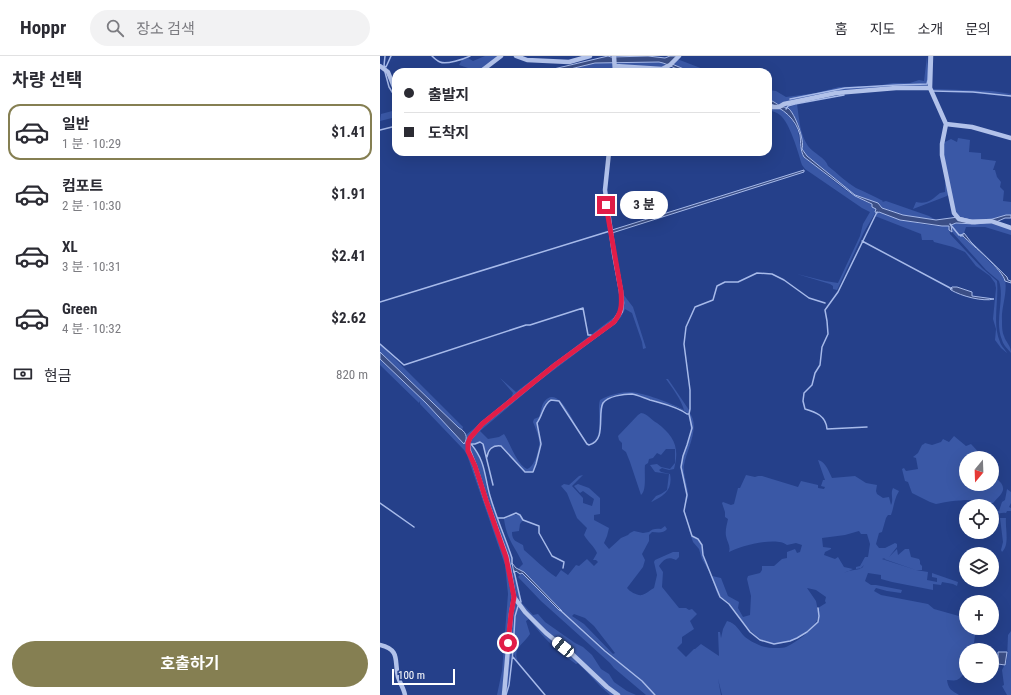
<!DOCTYPE html>
<html lang="ko">
<head>
<meta charset="utf-8">
<style>
  :root { --surface:#fff; --page:#f2f2f3; --text:#2b2b33; --muted:#7c7c81; --line:#e1e1e2; --accent:#857f52 }
  body { margin:0; font-family:"Roboto Condensed","Noto Sans KR",sans-serif; background:var(--page); color:var(--text); height:100vh; display:flex; flex-direction:column; font-size:15px; white-space:nowrap }
  * { box-sizing:border-box; margin:0 }
  p { font-size:13px; color:var(--muted) }
  .icon { flex:none; width:22px; height:22px; fill:none; stroke:currentColor; stroke-width:2; stroke-linecap:round; stroke-linejoin:round }
  .map { position:relative; flex:1; overflow:hidden }
  .drawer { display:flex; flex-direction:column; background:var(--surface); width:380px }
  .drawer>* { flex:none }
  .top-card { position:absolute; left:12px; top:12px; width:380px; height:88px; border-radius:12px; box-shadow:0 4px 16px #0002; display:grid; align-content:center; height:88px; padding:0 12px; background:var(--surface) }
  .needle { width:26px; rotate:199deg }
  .buttons { position:absolute; left:579px; top:395px; display:grid; gap:8px }
  .buttons a { display:grid; place-items:center; width:40px; height:40px; border-radius:50%; background:var(--surface); box-shadow:0 4px 16px #0002; font-size:20px }
  .scale { position:absolute; left:12px; bottom:10px; width:63px; box-sizing:border-box; padding-left:4px; border:2px solid #fff; border-top:0; font-size:11px; line-height:14px; white-space:nowrap; color:#fff; -webkit-text-stroke:3px #25408a; paint-order:stroke }
  .end { position:absolute; width:18px; height:18px; margin:-9px; border:5px solid #e11d48; background:#fff; box-shadow:0 0 0 2px #fff }
  .from { border-radius:50% }
  .bubble { position:absolute; height:28px; border-radius:14px; background:var(--surface); box-shadow:0 4px 16px #0002; font-size:13px; font-weight:700; line-height:28px; text-align:center }
  .car { position:absolute; width:12px; height:24px; margin:-12px -6px; border-radius:5px; box-shadow:0 0 3px 1px #0007; background:linear-gradient(#fff 24%,#345 0 40%,#fff 0 76%,#345 0 86%,#fff 0) }
  .top-card b { display:flex; align-items:center; gap:14px; height:38px; font-size:15px }
  .top-card b+b { border-top:1px solid var(--line) }
  .top-card i { width:10px; height:10px; background:var(--text) }
  ul { padding:0; list-style:none }
  li { display:flex; align-items:center; gap:12px; height:56px; margin:0 8px 6px; padding:0 4px; border:2px solid transparent; border-radius:12px }
  li div { flex:1 }
  li b { display:block; font-size:15px }
  li em { font-style:normal; font-weight:700 }
  li.selected { border-color:var(--accent) }
  li>.icon { width:36px; height:36px; stroke-width:1.5 }
  h2 { padding:0 12px; font-size:18px; line-height:48px }
  .pay { display:flex; align-items:center; gap:10px; height:44px; padding:0 12px; font-size:15px }
  .pay p { margin-inline-start:auto }
  .action { display:flex; gap:8px; margin-top:auto; padding:8px 12px }
  .action a { flex:1; height:46px; border-radius:24px; background:var(--accent); color:#fff; font-size:16px; font-weight:700; line-height:46px; text-align:center }
  header { display:flex; align-items:center; gap:24px; box-sizing:border-box; height:56px; padding:0 20px; background:var(--surface); border-bottom:1px solid var(--line) }
  header strong { font-size:19px }
  nav { display:flex; gap:22px; margin-inline-start:auto; font-size:14px }
  .search { width:280px; height:36px; background:var(--page); display:flex; align-items:center; gap:10px; box-sizing:border-box; padding:0 14px; border-radius:22px; color:var(--muted); font-size:15px }
  main { display:flex; flex:1; min-height:0 }
  .map>svg:first-child { display:block }
  .green { fill:#3a58a6; fill-rule:evenodd }
  .water { fill:#3b4e85; stroke:#a7baea }
  .lines { fill:none; stroke-linecap:round; stroke-linejoin:round }
  .stream { stroke:#a7baea; stroke-width:1.5 }
  .minor { stroke:#b2c2ea; stroke-width:4.5 }
  .route { stroke:#e11d48; stroke-width:5 }
</style>
</head>
<body>
<header>
<strong>Hoppr</strong>
<div class="search"><svg class="icon" aria-label="search" viewBox="0 0 24 24"><circle cx="10" cy="10" r="6"/><path d="M15 15l6 6"/></svg>장소 검색</div>
<nav><a>홈</a><a>지도</a><a>소개</a><a>문의</a></nav>
</header>
<main>
<section class="drawer">
<h2>차량 선택</h2>
<ul>
<li class="selected"><svg class="icon" aria-label="car" viewBox="0 0 24 24"><path d="M5 17H2v-5l4-1 3-4h7l3 4 3 1v5h-3M9 17h6M6 11h13"/><circle cx="7" cy="17" r="2"/><circle cx="17" cy="17" r="2"/></svg><div><b>일반</b><p>1 분 · 10:29</p></div><em>$1.41</em></li>
<li><svg class="icon" aria-label="car" viewBox="0 0 24 24"><path d="M5 17H2v-5l4-1 3-4h7l3 4 3 1v5h-3M9 17h6M6 11h13"/><circle cx="7" cy="17" r="2"/><circle cx="17" cy="17" r="2"/></svg><div><b>컴포트</b><p>2 분 · 10:30</p></div><em>$1.91</em></li>
<li><svg class="icon" aria-label="car" viewBox="0 0 24 24"><path d="M5 17H2v-5l4-1 3-4h7l3 4 3 1v5h-3M9 17h6M6 11h13"/><circle cx="7" cy="17" r="2"/><circle cx="17" cy="17" r="2"/></svg><div><b>XL</b><p>3 분 · 10:31</p></div><em>$2.41</em></li>
<li><svg class="icon" aria-label="car" viewBox="0 0 24 24"><path d="M5 17H2v-5l4-1 3-4h7l3 4 3 1v5h-3M9 17h6M6 11h13"/><circle cx="7" cy="17" r="2"/><circle cx="17" cy="17" r="2"/></svg><div><b>Green</b><p>4 분 · 10:32</p></div><em>$2.62</em></li>
</ul>
<div class="pay"><svg class="icon" aria-label="cash" viewBox="0 0 24 24"><path d="M3 7h18v10H3z"/><circle cx="12" cy="12" r="2"/></svg>현금<p>820 m</p></div>
<div class="action"><a>호출하기</a></div>
</section>
<div class="map">
<svg width="631" height="639" viewBox="0 0 631 639">
  <rect width="100%" height="100%" fill="#25408a"/>
  <path class="green" d="M105,0H120L99,16H85L88,12L79,9L82,4L88,2L93,5Z
    M547,0L548,14L549,0L548,29L547,30L476,34L401,49L388,43V34L396,35L406,41L436,37L459,31L496,30L513,27H530L539,24L544,25Z
    M297,3L331,16H311L292,8Z
    M231,6L233,7L234,13L205,16H178L215,7Z
    M237,6H279L287,7L282,11L237,9Z
    M552,33L612,35L631,38V39L598,36L552,34Z
    M417,48C419,62 420,79 428,90C433,97 446,102 448,110C457,117 466,126 476,132C485,136 494,140 503,145L502,146L506,145L549,160L556,164L523,159L502,152L500,149L475,139L427,100L422,92L421,76L413,59L407,52Z
    M388,51H399L409,58L418,75L421,95L424,101C441,114 456,128 473,139C481,145 491,145 497,154L484,176L457,234L453,233V230L450,228L417,218L445,225L458,227L480,180L483,168L490,156L482,152L425,113L422,109C418,96 410,67 400,59C396,56 392,55 388,54Z
    M16,54V61L0,65L1,58Z
    M578,82L590,84L589,96L601,97V103L616,105L613,114H615L617,121L621,126L620,131L624,135L623,145L631,146V159H626L609,164H591L582,162L574,157L563,99V87L571,83L577,86Z
    M565,125L569,138L567,140L533,153L536,146C547,149 553,143 560,137L565,136Z
    M499,156C521,164 546,171 569,170L570,178L602,212L617,225C619,245 612,267 620,286C621,290 625,293 627,297L621,292L615,284L616,273L613,263L616,232L615,227L610,220L596,210L585,196L573,191L554,186L553,184H542L541,178L495,160L497,157Z
    M610,166L631,173V179L605,171H586L583,180L624,220C629,234 621,251 622,264C622,269 622,276 624,280C626,287 631,289 631,297C628,293 623,289 622,284C614,265 625,243 619,225L606,214L572,176L571,169L576,167Z
    M229,177H230L241,245C242,254 238,260 232,266L169,313L100,369L89,380L86,388V394L97,419L105,447L125,502L131,539L122,639H117L122,615L128,538L125,509L87,399L84,394L40,348V345L39,347L0,309V303L46,347L84,387L87,382L86,379L131,342L133,337L120,322L136,336L237,259L240,245Z
    M243,238L253,251L266,292L263,293L262,286L252,257L245,253L241,261L236,267L158,326L100,375L108,383L119,381L124,378C130,387 137,409 147,413C155,411 160,392 159,384C158,378 155,371 153,366L154,363L159,361C161,357 161,350 164,346C177,328 192,363 197,371C200,377 204,382 207,387L209,388C226,381 216,357 220,344C228,339 241,336 250,336C262,336 294,348 304,354C301,343 293,333 286,323H288L309,354L308,357L297,351L252,338L233,340L223,347L220,375L213,387L208,388H207L179,345L170,343L165,348L161,361L157,367L160,388L155,412L153,415C149,417 147,416 143,414L122,390C114,388 108,391 106,399L103,388L100,386L95,388L90,387L93,381L101,372L168,316L216,280L242,256L244,250Z
    M0,288L83,371L82,374L79,372L0,296Z
    M309,356C321,370 307,393 304,409C302,420 312,437 306,446L307,439L301,411L303,400L311,376Z
    M261,357C268,358 271,364 277,367C294,380 300,391 294,413L289,414L282,412L279,414L281,416L290,418C293,434 284,440 271,446L276,440L281,438L287,434L289,418L275,416L270,409L277,408L281,411L290,413L295,407V393H286L281,399L277,397L273,402L269,403L268,407L265,409C264,417 267,434 261,439L250,406L246,396L242,393V387L239,384L238,380L258,359Z
    M574,380L586,390L591,388L604,402H586V428H612V408L616,409L618,410L617,423C629,433 621,438 613,447H607C600,441 566,445 556,448L550,446L532,437L528,426L525,425L522,413L524,412L526,415L538,413L536,402L533,401L538,397L542,389L544,388L545,387L552,389L561,386L563,383L569,386Z
    M90,389C106,406 103,420 109,440C116,461 124,482 132,502L131,508L140,543L139,546L136,542L128,500L90,395Z
    M438,404C446,406 449,416 452,422L475,420L486,427L497,429L496,435L497,438L503,442L509,441L511,449C514,444 510,438 513,432L519,435C514,443 514,451 511,459H508L506,462L502,476L499,477L496,488L499,492H505L515,487L517,488V491L509,501L517,493L518,499L525,493H529L531,501L539,503L540,505V508L542,510V514H536L504,503L505,502L502,503L536,514L548,516L547,524L557,526V522L552,521V517L578,526L577,530L573,528L562,526L561,529L553,528V534L512,526L501,523V519L488,517L485,525L491,529H496L522,534L521,537L507,535L496,532L494,535L501,539L548,548L554,553L586,562V572H596L594,587L589,594H586C586,604 588,619 577,624C574,625 570,624 567,624C568,633 572,635 579,639H342L338,623L341,639H276L262,625L254,619L182,555L144,516L138,513L143,508C135,490 127,485 124,463L133,459H139L143,464L140,468L139,475L132,476C132,485 136,485 143,489L144,494C155,503 164,513 176,521L181,514L188,519L196,509L199,510L207,503L214,510L218,506L216,504H213L217,497C214,490 208,486 204,479L207,472L197,462L187,437L181,430L184,428L189,429L199,420L203,419L192,430L203,442V447L212,450L214,443L203,435L200,437L194,430L198,428L209,432L220,442V458L214,459V464L229,472L227,480L224,487L229,493L241,482L248,479L250,477L254,475L263,477L269,476C271,473 277,472 281,473L285,470L287,473C283,478 277,476 272,476L269,479V485L262,498L265,504L263,511L247,532C250,536 258,540 262,539C266,538 270,534 274,532L277,519L274,506L275,504L293,496H299V501L296,504C288,500 284,503 279,510L283,516L282,531L299,552H306L309,554L312,553L317,558L310,565L314,573L302,581V587L297,592L306,601L314,593H315L321,588L339,600L338,576H340L341,582L343,573L347,565C356,567 359,575 365,581C369,584 374,587 379,589C385,592 400,593 406,591C417,586 441,569 439,557C438,567 431,573 421,579C384,602 370,575 351,549C348,545 344,544 341,541C339,539 338,536 337,533L338,540L330,517L322,503L319,493L313,486L309,474H310L311,480L318,483L322,489L323,500L336,531L332,520L341,522L348,540L359,546L358,552L363,561L370,559L371,540L367,523L368,520L380,517L382,514V510H394L402,503L407,502V496L415,493L417,497L420,496L422,489L416,487L407,489C397,480 360,490 349,496C351,490 347,486 346,480C345,474 347,468 348,463L345,461V456L342,447L343,446L351,449L354,448L358,432H360L366,419L375,421L378,420H382L418,431L421,425L438,429V432L444,433L445,431L441,430L443,424H445ZM479,475L481,478H487L490,488L488,501H485L480,510L476,511V513L482,512L484,509L480,513L468,515L464,517L473,513L464,511L458,501L455,503L444,499L445,496L451,493V492L443,491L442,482L465,479ZM427,532L436,534L446,541L445,545L446,547L438,552V555L436,545ZM194,558L205,562L214,570L235,597L233,598L204,568L192,560Z
    M627,433L631,436V447L629,451L631,452V455H627L626,457C621,456 618,459 613,457L614,454L619,455L622,446L625,444Z
    M620,462H626C625,472 630,489 622,496L621,494L623,486Z
    M142,517L182,557L225,595L262,626L275,639H266L234,612L230,607L161,545L138,521Z
    M135,544L138,549L134,560L132,595L130,608L128,629L126,639V614Z
    M141,546L153,559L158,558L165,566L195,587L203,591L212,599L221,613L229,618L234,626L247,635L256,639H239L166,576L140,548Z
    M139,550L235,639H230L221,631L198,607L196,608C176,594 164,583 149,563L146,565L150,578C143,589 132,592 138,606C129,596 133,561 139,550Z
    M631,575V639H627L622,630L624,629L622,614L627,604L628,579Z"/>
  <path class="water" d="M228,0L231,1L268,0L285,2L290,0H297L292,8L311,16C298,16 290,8 279,6L215,7L178,16H161Z
    M388,43C393,45 397,48 402,51C404,51 406,51 408,52C415,57 425,85 422,93L427,100L475,139L498,147L502,152L523,159L556,164L578,161L591,164H609L626,159H631V162H625L616,166L595,168L576,167L571,169L572,176L569,174V170H562L520,164L499,156L497,157L495,156L496,153L492,151V148L475,140L424,101C420,94 421,87 420,79C416,63 403,52 388,47Z
    M424,114V116L232,177V174Z
    M584,177L591,186L627,221L628,224L631,225V227L625,225C623,214 592,189 583,180H580Z
    M572,231H577L592,236V240L614,243C603,246 581,240 571,234L570,233Z
    M0,296L79,372C85,375 89,381 84,388L46,347L0,303Z
    M132,507L136,512L144,516L182,555L179,554L142,517L140,518L136,515L134,517Z
    M618,596H627L625,609L618,608Z"/>
  <g class="lines">
    <path class="stream" d="M5,0L4,10L6,11
      M52,0C54,2 57,5 60,6C66,9 84,3 90,0
      M6,11L11,0
      M5,16L9,31L14,39L16,38
      M206,16L233,13
      M517,29L547,28L548,24L549,0
      M553,35L593,36L631,40
      M410,43L465,32L517,29
      M406,53L408,50L415,48L464,39
      M0,74L16,70
      M570,168L579,179H583
      M482,185L572,233
      M0,246L230,175
      M0,288L24,309L146,269H150L203,252L208,279H211
      M487,371L447,373C446,360 436,356 425,353L423,345L424,337L432,329L435,317L440,309L442,291L448,278L447,265L445,254L458,236L497,156
      M91,388C106,406 104,419 110,440C116,461 125,481 132,502V508
      M91,388H95L100,386L103,388L113,429
      M107,401C108,393 113,389 121,390L145,416H153L156,408L161,388L157,367C163,359 163,348 171,344L179,345L207,388L209,389C227,385 217,357 223,347C228,340 244,338 252,338C258,339 264,342 270,344C283,348 296,350 307,358H309
      M0,447L34,471
      M118,462H124L136,457L140,459L143,464L159,470V477L172,500L184,506L183,512
      M134,515L141,546
      M438,552L439,560L438,566L427,576L417,582L410,585L394,588L380,584L370,576L349,548L340,541L323,499L322,489L318,483L312,480L304,455L307,439L301,411L303,400L307,389L312,372L309,358L310,353V334L304,288L306,271L315,251L333,244L337,230L345,226H358L377,217L392,218L404,224L429,242L445,247
      M180,554L225,595L262,625L275,639
      M133,601L165,639
      M126,639L129,629L133,595L135,560L138,550"/>
    <path class="minor" d="M136,0L147,4L189,6L210,0
      M234,0L235,16
      M551,0L550,32L566,68L562,88V99L574,157L579,163L592,166L611,165L631,172
      M0,10L8,16L16,36
      M235,10L282,13L290,9L299,0
      M100,16L121,0
      M388,51H399L404,48L456,37L516,32H550
      M566,68L592,71L631,82
      M229,96L225,134L234,198L241,235L242,247L241,255L234,266L175,309L102,368L90,382L88,387L89,395L95,410L106,444L127,501L134,541L145,556L166,577L192,598L227,631L238,639
      M0,589C21,594 14,605 18,621C20,627 24,633 25,639
      M124,639L131,558L134,541"/>
  </g>
  <g class="lines">
    <path class="route" d="M128,587L131,558L134,541L126,501L106,444L95,410L88,395V387L90,382L102,368L175,309L234,266C242,256 242,248 241,235L226,149"/>
  </g>
</svg>
<div class="buttons">
<a><svg class="needle" viewBox="-14 -14 28 28"><path d="M0-13l5 13h-10z" fill="#e53935"/><path d="M0 13l5-13h-10z" fill="#7c7c81"/></svg></a>
<a><svg class="icon" aria-label="locate" viewBox="0 0 24 24"><circle cx="12" cy="12" r="6"/><path d="M12 2v4M12 18v4M2 12h4M18 12h4"/></svg></a>
<a><svg class="icon" aria-label="layers" viewBox="0 0 24 24"><path d="M12 4l9 5-9 5-9-5zM3 14l9 5 9-5"/></svg></a>
<a>+</a>
<a>−</a>
</div>
<div class="scale">100 m</div>
<i class="end from" style="left:128px;top:587px"></i>
<i class="end" style="left:226px;top:149px"></i>
<div class="bubble" style="left:240px;top:135px;width:48px">3 분</div>
<i class="car" style="left:183px;top:591px;rotate:309deg"></i>
<div class="top-card">
<b><i class="from"></i>출발지</b>
<b><i></i>도착지</b>
</div>
</div>
</main>
</body>
</html>
